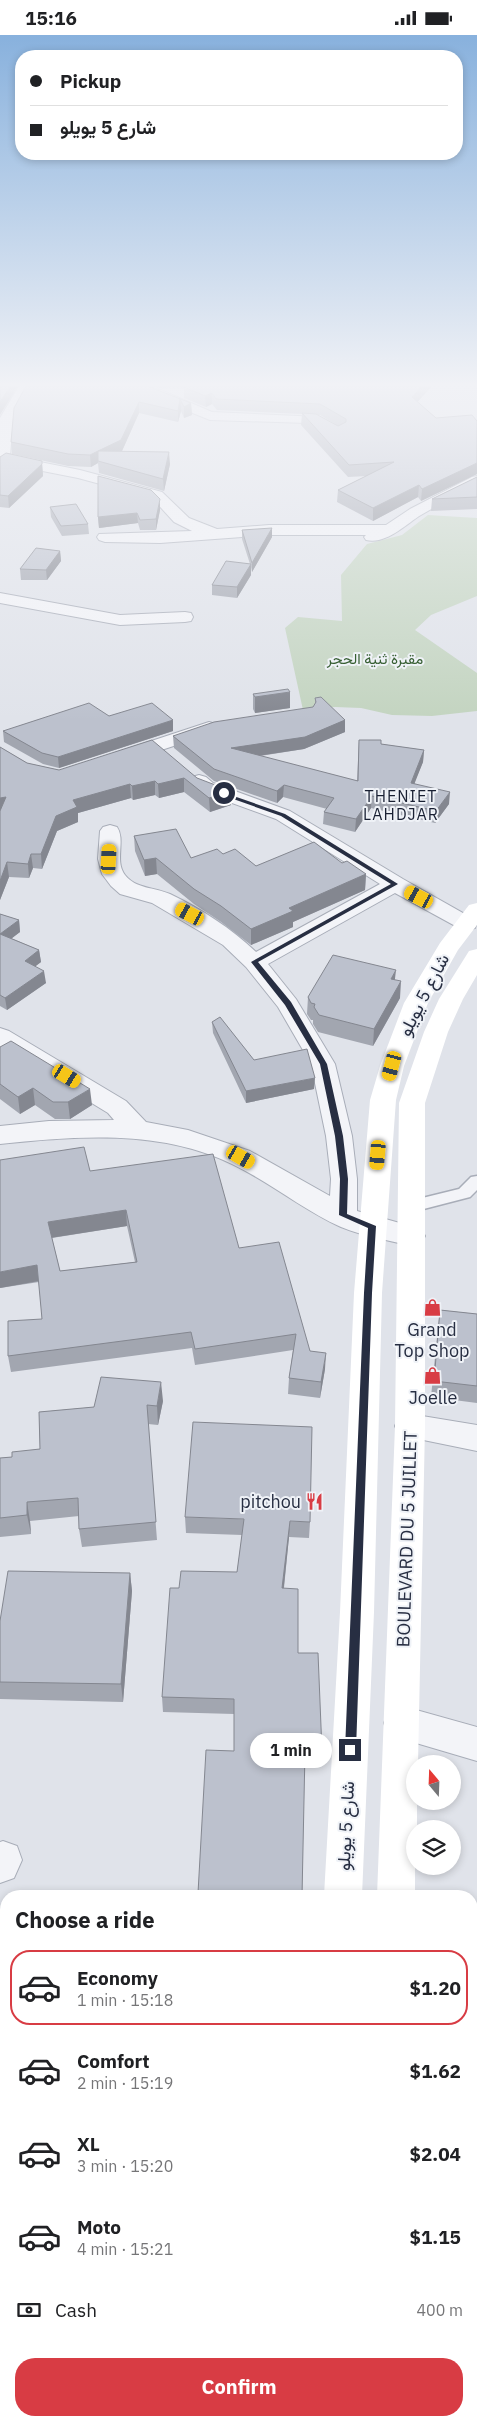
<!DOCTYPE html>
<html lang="en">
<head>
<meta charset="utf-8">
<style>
  :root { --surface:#fff; --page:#f6f6f6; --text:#202124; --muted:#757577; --line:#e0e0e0; --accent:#d83c44 }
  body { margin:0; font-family:"IBM Plex Sans",Vazirmatn,sans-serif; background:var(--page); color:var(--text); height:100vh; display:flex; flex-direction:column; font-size:19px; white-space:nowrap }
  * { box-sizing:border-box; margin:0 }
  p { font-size:16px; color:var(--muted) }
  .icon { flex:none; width:28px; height:28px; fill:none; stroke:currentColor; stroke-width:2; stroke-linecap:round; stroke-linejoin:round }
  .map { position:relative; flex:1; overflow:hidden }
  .details { position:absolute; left:0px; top:1855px; width:478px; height:536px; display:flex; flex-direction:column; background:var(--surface); border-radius:20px 20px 0 0; box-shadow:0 2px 8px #0003 }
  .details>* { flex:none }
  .guide { position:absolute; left:15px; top:15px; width:448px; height:110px; border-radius:20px; box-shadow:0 2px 8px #0003; display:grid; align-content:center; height:110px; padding:0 15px; background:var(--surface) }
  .needle { width:32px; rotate:341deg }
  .fabs { position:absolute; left:406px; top:1720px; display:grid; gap:10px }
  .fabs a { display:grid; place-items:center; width:55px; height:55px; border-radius:50%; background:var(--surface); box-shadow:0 2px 8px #0003; font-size:25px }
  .end { position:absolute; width:22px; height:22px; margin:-11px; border:6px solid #272e42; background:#fff; box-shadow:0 0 0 2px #fff }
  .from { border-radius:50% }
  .bubble { position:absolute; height:35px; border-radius:18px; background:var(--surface); box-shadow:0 2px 8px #0003; font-size:16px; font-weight:800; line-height:35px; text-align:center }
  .car { position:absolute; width:15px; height:30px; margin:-15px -8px; border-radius:6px; box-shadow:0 0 4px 1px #0007; background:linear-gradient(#f5c518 24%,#345 0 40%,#f5c518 0 76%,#345 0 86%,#f5c518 0) }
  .guide b { display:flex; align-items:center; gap:18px; height:48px; font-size:19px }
  .guide b+b { border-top:1px solid var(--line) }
  .guide i { width:12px; height:12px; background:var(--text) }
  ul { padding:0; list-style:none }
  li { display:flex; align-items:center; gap:15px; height:75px; margin:0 10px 8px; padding:0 5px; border:2px solid transparent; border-radius:20px }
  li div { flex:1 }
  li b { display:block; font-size:19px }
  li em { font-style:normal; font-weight:800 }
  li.active { border-color:var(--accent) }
  li>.icon { width:45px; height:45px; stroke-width:1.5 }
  h2 { padding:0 15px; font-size:22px; line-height:60px }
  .pay { display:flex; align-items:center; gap:12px; height:55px; padding:0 15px; font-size:19px }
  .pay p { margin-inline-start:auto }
  .cta { display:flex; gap:10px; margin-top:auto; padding:10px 15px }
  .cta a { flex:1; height:58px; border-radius:20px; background:var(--accent); color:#fff; font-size:20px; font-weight:800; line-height:58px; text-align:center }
  .status { display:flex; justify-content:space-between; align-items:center; height:35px; padding:0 25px; background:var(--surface); direction:ltr }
  .status svg { height:14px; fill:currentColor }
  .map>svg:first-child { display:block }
  .built { fill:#d1d5df }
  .green { fill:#c3d4c0 }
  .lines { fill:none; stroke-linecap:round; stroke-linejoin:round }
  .lane-casing { stroke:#a8adb8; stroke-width:3 }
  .street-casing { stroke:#a8adb8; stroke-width:2 }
  .lane { fill:#f3f4f8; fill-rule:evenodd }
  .street { fill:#f3f4f8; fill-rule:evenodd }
  .secondary { fill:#fff; fill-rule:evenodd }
  .wall { fill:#a2a6b0; fill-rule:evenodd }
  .shaded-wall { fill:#848790 }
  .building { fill:#bcc1cd; stroke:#848790; fill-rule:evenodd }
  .route { fill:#272e42 }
  .labels { text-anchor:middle; stroke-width:4; stroke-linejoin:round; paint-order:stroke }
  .far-park-label { font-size:15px; fill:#375f33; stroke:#eff2f7 }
  .far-neighbourhood-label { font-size:16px; letter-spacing:1px; fill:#192033; stroke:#eff2f7 }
  .street-label { font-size:18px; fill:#272e42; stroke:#eff2f7 }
  .poi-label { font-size:18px; fill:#272e42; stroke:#eff2f7 }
</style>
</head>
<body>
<div class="status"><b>15:16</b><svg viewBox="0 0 49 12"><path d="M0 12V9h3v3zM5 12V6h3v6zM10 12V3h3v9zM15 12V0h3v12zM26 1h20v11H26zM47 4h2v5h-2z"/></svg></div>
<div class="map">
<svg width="477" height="2391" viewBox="0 0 477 2391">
  <rect width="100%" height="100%" fill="#e0e3ea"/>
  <path class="built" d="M471,2140L477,2156V2391H470L467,2385H471Z"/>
  <path class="green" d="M428,480L477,483V561L431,580L415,595L477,638V676L432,681L392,680L361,673L335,672L303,675L285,593L298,582L342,586L341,540L367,509L402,500Z"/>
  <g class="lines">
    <defs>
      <path id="lane" d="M477,1141V1155L470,1162L412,1177L406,1175L404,1171L406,1167L459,1154L471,1142Z"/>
      <path id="street" d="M19,351H32L13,384L10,421L80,435L162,457L189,483L217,494L269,490H386L410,474L472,442L477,441V451C459,460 439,469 421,480C406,489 386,510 366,505L364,502L366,500H269L160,508L105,507L99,505L97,502L99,499L192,496L174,487L152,463L78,443L7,429L0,432V383Z
        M120,351H144L163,356L212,377L320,382L343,396L336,400L316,389L307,388L210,385L153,362L121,354Z
        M0,558L120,580L185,577L191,578L193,582L191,586L185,587L120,590L0,568Z
        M209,687L216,689L218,693L216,697L122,728L115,726L112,722L115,718Z
        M199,740L206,742L213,748L290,776L403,844L477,886L475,893L467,895L459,893L395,858L268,929L296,964L335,1029L352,1101L357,1144V1176L421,1194L425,1201L421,1208L411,1211C388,1205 363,1201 341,1192C303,1175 270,1147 232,1129C159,1094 78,1101 0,1109V1091L49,1086L114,1085L108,1078L0,1012V993L9,996L126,1066L146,1087L188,1095L250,1116L330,1161L331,1144L326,1101L311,1029L278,972L246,932L223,910L152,868L120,859L111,851L102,839L98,824L100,796L103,792L110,790L117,792C126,805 114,826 125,840C136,854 154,852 170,859C201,874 231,893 256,917L380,849L276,784L199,756L189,746L192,742Z
        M410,1379L477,1390V1416L399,1400L395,1391L399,1382Z
        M402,1671L477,1692V1726L389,1700L384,1688L389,1676Z
        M3,1806L17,1811L22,1825L14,1843L0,1848V1807Z"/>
    </defs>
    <use href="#lane" class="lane-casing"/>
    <use href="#street" class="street-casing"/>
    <use href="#lane" class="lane"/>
    <use href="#street" class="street"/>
    <path class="secondary" d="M477,868V890L458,915L428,968L404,1031L396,1065L382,1258L374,1577L362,1861H324L340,1577L354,1258L370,1065L380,1031L404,968L440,908L469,870Z
      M477,914V940L463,964L448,997L425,1068V1391L418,1729H415V1766H417V1794H415V1861H377L395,1391L399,1068L424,997L439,964L469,916Z
      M5,2270L6,2335L0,2337V2272Z
      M0,2342H6V2385H18L0,2390Z
      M70,2385H126L128,2391H73Z
      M203,2385H252L249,2391H201Z
      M386,2385H440L442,2391H389Z"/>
  </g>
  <path class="wall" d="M147,351L191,368L192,380L184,383L181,376L178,387L139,378L122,416L170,429L164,456L99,438L98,428L91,432L68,431L12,419L11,407Z
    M152,351H432L417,367L436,383L477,386V439L421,466L418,462L373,486L337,467L338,455L367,441L348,442L301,390L302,379L217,375L212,369L206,372L184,363V352H193L158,353ZM317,380H320L338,391Z
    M0,422L42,426L43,441L9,473L0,472Z
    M477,442V474L431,476L432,464Z
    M50,472L88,489L89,499L62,501L51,482Z
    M160,475L156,495H140L138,488L99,493L98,482Z
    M242,495L272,502L252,537L251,532V540L237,563L212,560V550L250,529L242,504Z
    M60,516L61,526L47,545H21L20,534Z
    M290,657V673L255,678L253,674V659Z
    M315,663L345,685V697L304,714L260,721L357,746L359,705L381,709L424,715L423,727L414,748L449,769L435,788L371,773L355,797L323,789L324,777L327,774L283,762L277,768L214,746L174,713L173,701L313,672L315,669Z
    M109,681L173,696L59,733L43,729L4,707L3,696Z
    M0,712L27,728L59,735L197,743L231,770L210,777L184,757L159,763L155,760L133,765L131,763L78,778V787L57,796L42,834L33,833L29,843L9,842L0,865Z
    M134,801L191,823L223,819L256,831L342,828L366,839L365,855L293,887V892L251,910L221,887L194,869L157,839L145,841L135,816Z
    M0,879L19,885L20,897L11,903L39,915L41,927L35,931L46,948L7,975L0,971Z
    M395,945L400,963L373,1011L318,997L313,989V985H311L307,979L308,962Z
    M212,987L254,1025L314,1054L246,1068L213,998Z
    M0,1012L92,1070L70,1084H55L35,1070L20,1079L0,1064Z
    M90,1136L239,1213L310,1316L325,1334L320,1363L288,1359L289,1343L293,1315L195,1330L192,1313L11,1337L8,1321L42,1284L39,1247L0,1253ZM127,1191L135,1227L60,1236L52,1203Z
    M440,1275L477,1279V1368L431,1362L438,1292Z
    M163,1366L158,1390L148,1389L157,1505L82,1512L79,1494V1481L30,1486L31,1499L0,1502V1423L12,1422L40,1414L39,1377Z
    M185,1482L310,1487L309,1503L289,1502L284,1553L298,1618L322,1716L321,1731H304L302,1861H198V1858L234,1716V1679L163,1677L162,1662L179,1553L237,1537L242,1500L186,1498Z
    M130,1538L132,1556L123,1667L0,1664V1586Z
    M471,2015L477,2024V2252L471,2241Z"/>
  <path class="shaded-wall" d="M10,351H18L0,380V367Z
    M422,351H432L411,374L412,362Z
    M212,358V369L206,372L205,361Z
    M180,364L181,376L178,387V376Z
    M139,367V378L122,416H98Z
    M191,368L192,380L184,383V372Z
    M98,416V428L91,432L90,420Z
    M169,417L170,429L164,456L163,444Z
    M477,428V439L421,466L422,454Z
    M42,429L43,441L9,473L8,461Z
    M419,450L418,462L373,486V473Z
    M160,464V475L156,495V484Z
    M137,478L138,488L99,493L98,482Z
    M272,493V502L252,537V528Z
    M60,516L61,526L47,545L46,535Z
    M251,529V540L237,563V552Z
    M290,657V673L255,678V662Z
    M173,685V696L59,733L58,722Z
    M345,685V697L304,714L231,725V713Z
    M424,715L423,727L410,760L411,748Z
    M184,743V757L159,763L158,749Z
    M155,746V760L133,765L132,751Z
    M130,749L131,763L78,778V787L57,796L42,834L41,819L56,781L73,765Z
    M284,750L283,762L277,768V756Z
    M231,756V770L210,777L209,763Z
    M450,757L449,769L435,788L436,776Z
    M372,761L371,773L355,797L356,784Z
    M6,762L0,777V763Z
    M31,819L33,833L29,843L28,829Z
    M156,823L157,839L145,841L144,825Z
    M7,827L9,842L0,865V846Z
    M366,839L365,855L293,887V892L251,910V894L289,873Z
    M19,885L20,897L2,911L0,899Z
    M39,915L41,927L27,938L25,926Z
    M396,935L394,952L391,944Z
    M44,936L46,948L7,975L5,963Z
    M401,946L400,963L373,1011L374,994Z
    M315,1043L314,1054L246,1068V1056Z
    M33,1053L35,1070L20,1079L18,1062Z
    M90,1054L92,1070L70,1084L68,1067Z
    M126,1175L127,1191L50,1203L48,1187Z
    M37,1230L39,1246L0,1253V1237Z
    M326,1318L325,1334L320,1363L321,1347Z
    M161,1347L163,1366L158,1390L157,1371Z
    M27,1467L30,1486L31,1499L27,1480Z
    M290,1486L289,1502L282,1569V1553Z
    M130,1538L132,1556L123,1667L121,1649Z
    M6,2001V2020L0,2028V2008Z"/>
  <path class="building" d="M0,351H10L0,367Z
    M26,351H147L191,368L184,372L180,364L178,376L139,367L121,405L98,416L169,417L163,444L98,426V416L90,420L68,419L11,407L14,373Z
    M194,351H422L412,362L436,383L472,380L477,386V428L422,454L419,450L373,473L338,455L394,427L349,430L302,378L316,379L338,391L346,387V384L320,369L216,364L212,358L205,361L184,352Z
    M6,418L42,426V429L8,461L0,460V422Z
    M98,441L151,455L160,464L156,484L140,485L137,478L98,482Z
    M477,442V462L432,464Z
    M76,469L88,489L61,491L50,472Z
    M272,493L252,528L242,495Z
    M36,513L60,516L46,535L20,534Z
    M226,526L251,529L237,552L212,550Z
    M288,654L290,657L255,662L253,659Z
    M321,662L345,685L305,702L231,713L358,746L359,705H381V709L424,715L411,748L450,757L436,776L372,761L356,784L324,777L334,763L284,750L277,756L214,734L173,701L214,687L313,672L316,667L315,663Z
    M89,668L109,681L152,668L173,685L58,722L42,718L3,696Z
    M152,705L197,743L231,756L209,763L184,743L158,749L155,746L132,751L130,749L73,765L77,772L56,781L41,819H31L28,829L7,827L0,846V776L6,762L0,763V712L27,728L59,735Z
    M176,794L191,823L217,814L223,819L235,814L256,831L314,807L342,828L347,826L366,839L289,873L293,876L251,894L221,871L194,854L156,823L144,825L134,801Z
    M0,879L19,885L0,899L39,915L25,926L44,936L5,963L0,960Z
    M333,920L396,935L391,944L401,946L374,994L319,980L314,972L315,969L311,968L308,962Z
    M220,982L254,1025L307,1014L315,1043L246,1056L212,987Z
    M11,1006L90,1054L68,1067H53L33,1053L18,1062L0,1049V1012Z
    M84,1112L90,1136L213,1119L239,1213L279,1207L310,1316L326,1318L321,1347L289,1343L296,1299L195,1314L191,1297L8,1321V1286L42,1284L37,1230L0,1237V1125ZM126,1175L137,1227L60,1236L48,1187Z
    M440,1275L477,1279V1351L434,1346Z
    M101,1342L161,1347L157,1371L147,1370L156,1487L79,1494L78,1463L27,1467V1480L0,1483V1423L12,1422V1417L40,1414L39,1377L94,1372Z
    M193,1387L312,1392L310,1487L290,1486L282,1553L298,1554V1618H318L322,1716L305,1717L302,1861H258L198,1858L206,1715L234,1716V1664L162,1662L170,1553H179L181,1536L237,1537L244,1484L185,1482Z
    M8,1536L130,1538L121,1649L0,1647V1586Z
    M0,1907L6,1913V2001L0,2008Z
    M471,2015L477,2024V2232L471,2221Z"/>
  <linearGradient id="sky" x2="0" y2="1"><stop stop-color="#88b1dd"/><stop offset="0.51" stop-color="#f1f2f6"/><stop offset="1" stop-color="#f1f2f6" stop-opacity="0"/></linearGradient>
  <rect width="477" height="686" fill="url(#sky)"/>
  <path class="route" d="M222,757L285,779L398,849L258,927L291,967L327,1029L343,1101L348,1144L347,1179L376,1191L372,1258L356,1715L350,1720L345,1715L364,1258L368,1193L339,1180L340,1144L335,1101L320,1029L285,970L251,927L391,849L281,781L222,760Z"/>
  <defs>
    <symbol id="shop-bare" viewBox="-9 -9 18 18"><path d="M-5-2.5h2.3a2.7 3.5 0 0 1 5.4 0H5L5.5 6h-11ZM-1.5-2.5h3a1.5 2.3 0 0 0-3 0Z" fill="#d83c44" stroke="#eff2f7" stroke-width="2.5" paint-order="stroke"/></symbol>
    <symbol id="restaurant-bare" viewBox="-9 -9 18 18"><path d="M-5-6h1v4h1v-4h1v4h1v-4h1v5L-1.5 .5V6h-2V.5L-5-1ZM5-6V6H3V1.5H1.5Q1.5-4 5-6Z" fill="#d83c44" stroke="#eff2f7" stroke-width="2.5" paint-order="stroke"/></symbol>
  </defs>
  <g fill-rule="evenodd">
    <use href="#shop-bare" x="420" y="1260" width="25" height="25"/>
    <use href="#shop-bare" x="420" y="1328" width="25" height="25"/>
    <use href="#restaurant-bare" x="302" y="1454" width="25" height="25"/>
  </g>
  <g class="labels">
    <g class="far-park-label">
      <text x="375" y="629">مقبرة ثنية الحجر</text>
    </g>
    <g class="far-neighbourhood-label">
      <text x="401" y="767">THENIET<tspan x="401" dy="18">LAHDJAR</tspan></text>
    </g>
    <g class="street-label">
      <text transform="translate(424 960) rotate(-63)" y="6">شارع 5 يويلو</text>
      <text transform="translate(407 1504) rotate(-88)" y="6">BOULEVARD DU 5 JUILLET</text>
      <text transform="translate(346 1791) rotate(-87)" y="6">شارع 5 يويلو</text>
    </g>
    <g class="poi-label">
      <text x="432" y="1301">Grand<tspan x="432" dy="21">Top Shop</tspan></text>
      <text x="433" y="1369">Joelle</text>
      <text x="301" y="1473" text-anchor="end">pitchou</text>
    </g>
  </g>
</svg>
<div class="fabs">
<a><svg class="needle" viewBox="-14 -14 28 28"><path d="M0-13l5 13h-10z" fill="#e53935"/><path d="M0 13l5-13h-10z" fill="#757577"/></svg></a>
<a><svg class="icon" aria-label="layers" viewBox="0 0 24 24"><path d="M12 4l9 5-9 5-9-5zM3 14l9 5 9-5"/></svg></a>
</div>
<i class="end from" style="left:224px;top:758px"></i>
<i class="end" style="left:350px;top:1715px"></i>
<div class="bubble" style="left:250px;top:1698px;width:82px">1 min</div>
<i class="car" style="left:109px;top:824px;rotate:3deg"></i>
<i class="car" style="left:419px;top:862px;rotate:298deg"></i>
<i class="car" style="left:190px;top:879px;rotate:298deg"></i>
<i class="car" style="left:392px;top:1031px;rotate:195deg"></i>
<i class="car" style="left:67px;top:1041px;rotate:121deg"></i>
<i class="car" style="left:378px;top:1120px;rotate:185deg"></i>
<i class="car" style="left:241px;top:1122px;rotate:120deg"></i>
<div class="guide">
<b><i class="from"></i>Pickup</b>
<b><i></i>شارع 5 يويلو</b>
</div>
<section class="details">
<h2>Choose a ride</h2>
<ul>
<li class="active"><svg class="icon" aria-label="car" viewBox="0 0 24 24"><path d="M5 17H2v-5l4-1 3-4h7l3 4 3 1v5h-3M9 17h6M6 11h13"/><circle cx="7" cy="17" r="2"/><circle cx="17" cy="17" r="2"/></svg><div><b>Economy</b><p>1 min · 15:18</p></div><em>$1.20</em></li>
<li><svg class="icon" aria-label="car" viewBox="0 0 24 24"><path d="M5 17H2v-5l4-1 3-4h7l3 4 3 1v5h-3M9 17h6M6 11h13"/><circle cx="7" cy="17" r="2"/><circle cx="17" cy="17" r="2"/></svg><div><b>Comfort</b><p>2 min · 15:19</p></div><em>$1.62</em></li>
<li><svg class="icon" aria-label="car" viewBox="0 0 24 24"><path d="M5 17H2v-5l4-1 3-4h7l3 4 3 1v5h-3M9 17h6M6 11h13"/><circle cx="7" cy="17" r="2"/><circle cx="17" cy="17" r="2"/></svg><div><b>XL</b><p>3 min · 15:20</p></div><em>$2.04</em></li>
<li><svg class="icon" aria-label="car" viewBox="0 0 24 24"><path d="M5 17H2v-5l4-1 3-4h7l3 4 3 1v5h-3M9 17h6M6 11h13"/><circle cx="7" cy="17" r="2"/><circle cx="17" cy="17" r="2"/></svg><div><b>Moto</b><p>4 min · 15:21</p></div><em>$1.15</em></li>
</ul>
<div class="pay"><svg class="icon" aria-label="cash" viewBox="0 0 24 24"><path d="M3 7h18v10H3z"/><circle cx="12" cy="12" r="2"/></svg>Cash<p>400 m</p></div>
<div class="cta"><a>Confirm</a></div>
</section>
</div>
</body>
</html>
